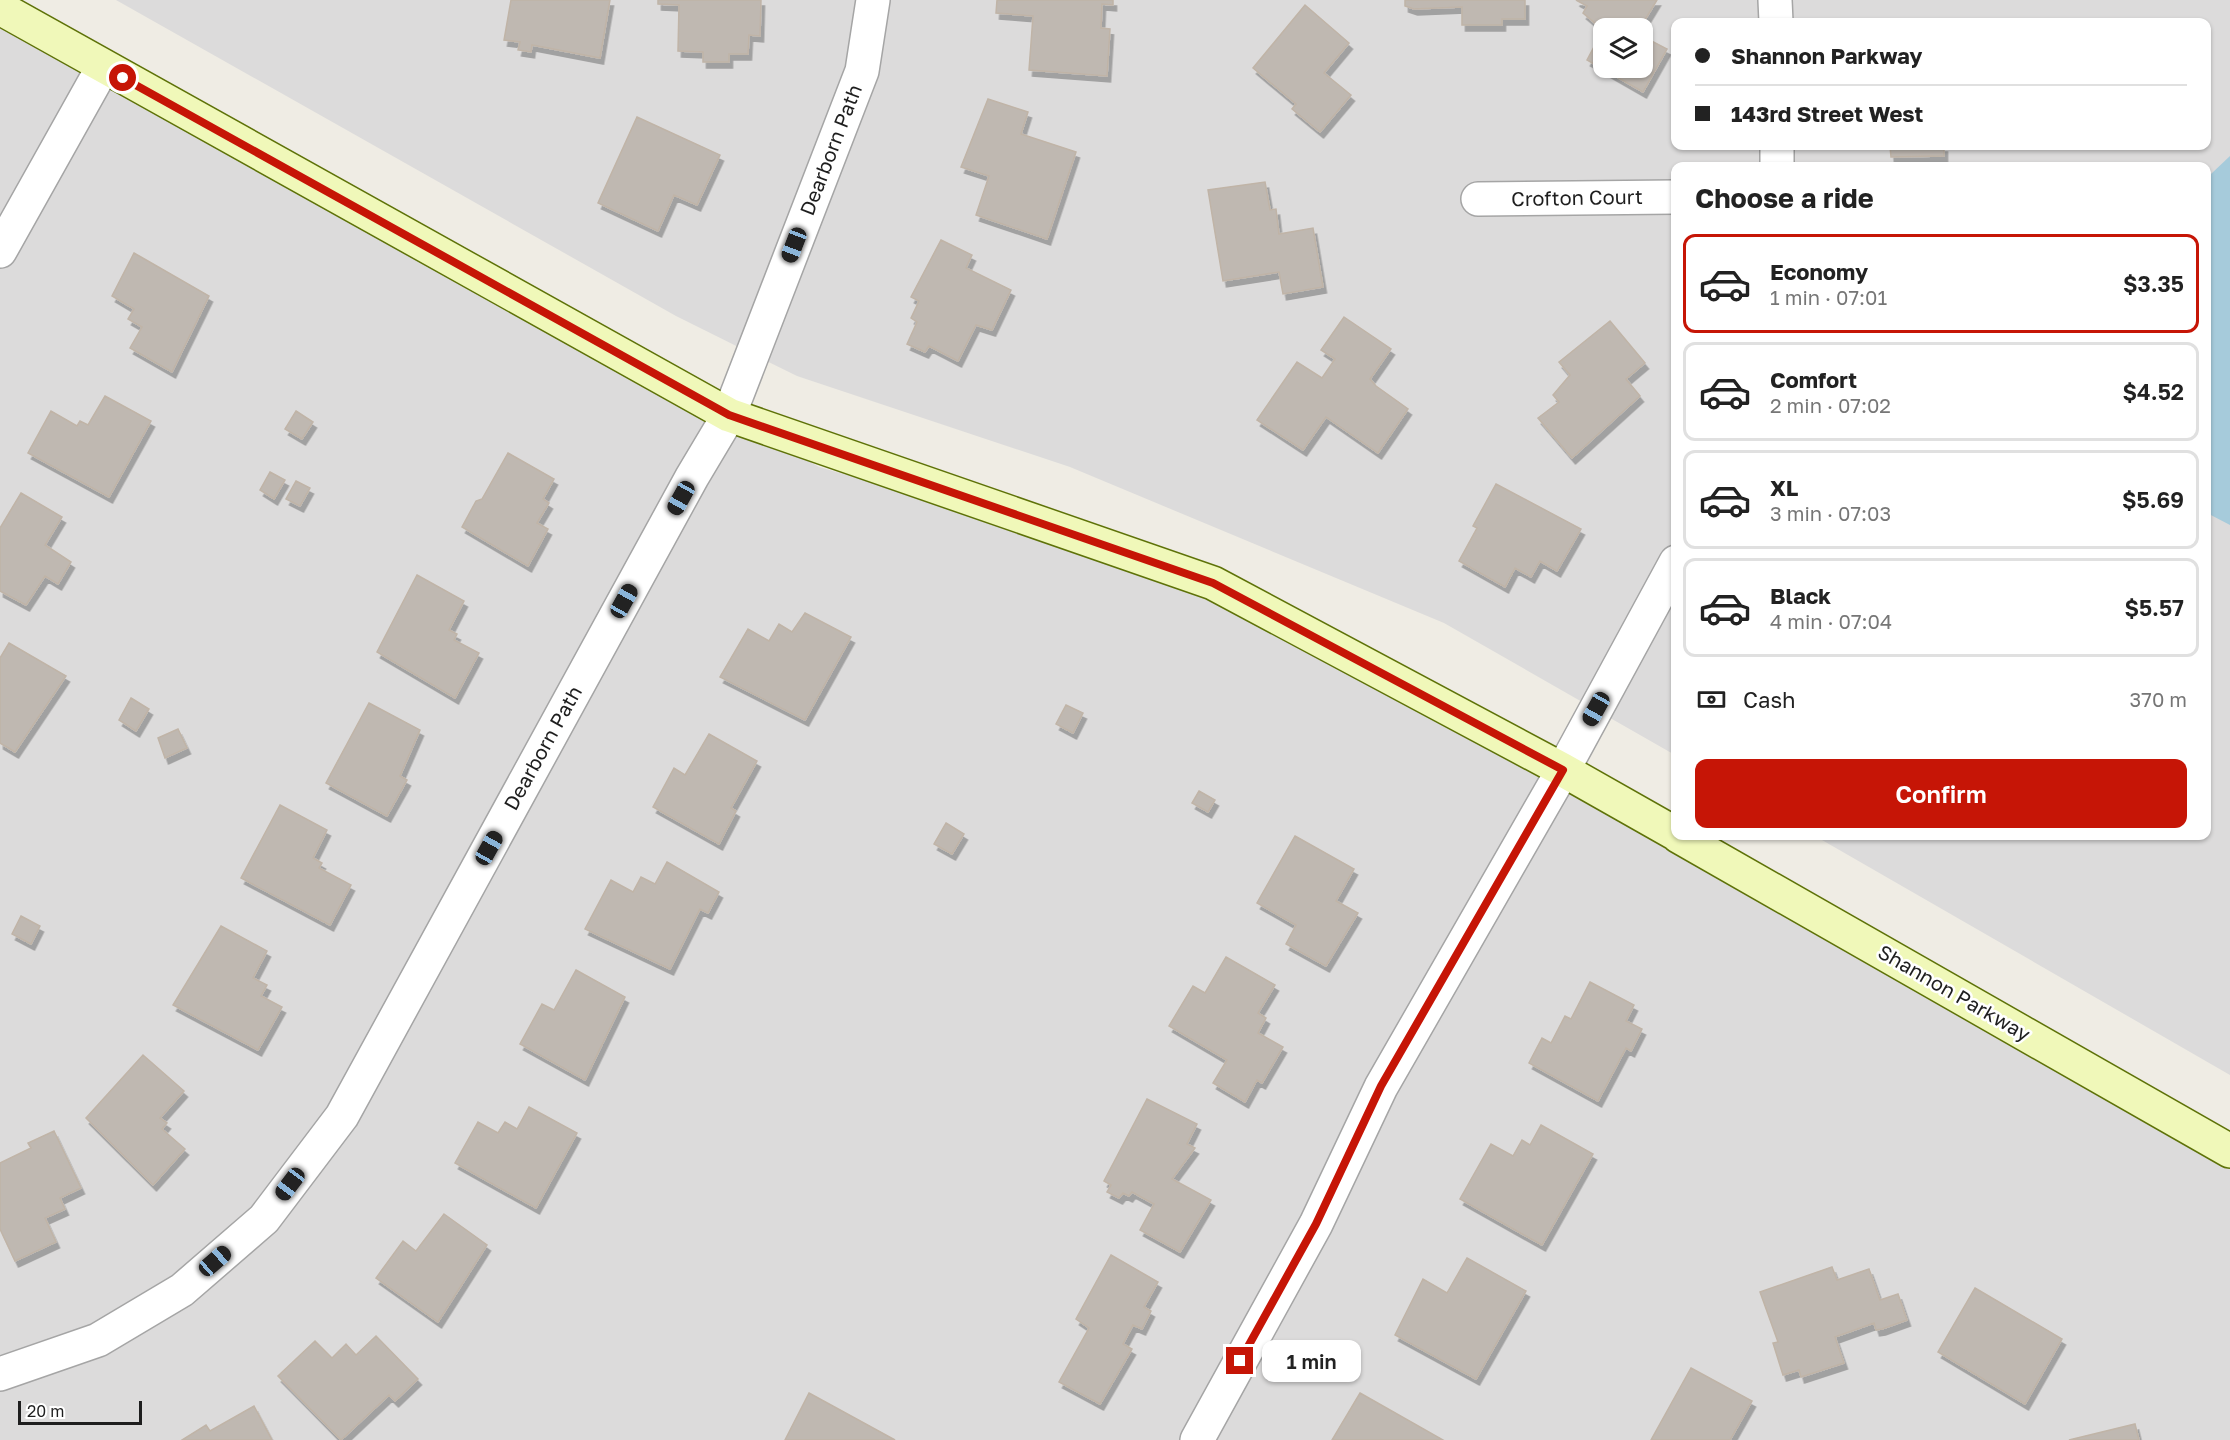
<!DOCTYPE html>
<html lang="en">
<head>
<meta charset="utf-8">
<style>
  :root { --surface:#fff; --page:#f6f6f6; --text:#222; --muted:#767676; --line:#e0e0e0; --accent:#c61506 }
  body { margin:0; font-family:"Golos Text",sans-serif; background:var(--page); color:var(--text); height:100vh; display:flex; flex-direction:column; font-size:22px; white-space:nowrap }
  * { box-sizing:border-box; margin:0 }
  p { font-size:20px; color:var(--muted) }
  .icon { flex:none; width:33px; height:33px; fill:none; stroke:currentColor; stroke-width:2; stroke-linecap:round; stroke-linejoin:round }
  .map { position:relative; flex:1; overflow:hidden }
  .drawer { position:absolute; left:1671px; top:162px; width:540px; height:678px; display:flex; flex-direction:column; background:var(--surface); border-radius:12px; box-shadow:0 2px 4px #0004 }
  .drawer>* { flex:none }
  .top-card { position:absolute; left:1671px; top:18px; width:540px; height:132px; border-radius:12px; box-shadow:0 2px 4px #0004; display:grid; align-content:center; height:132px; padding:0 24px; background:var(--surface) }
  .tools { position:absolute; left:1593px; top:18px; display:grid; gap:12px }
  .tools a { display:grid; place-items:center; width:60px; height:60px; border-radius:12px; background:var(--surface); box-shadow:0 2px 4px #0004; font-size:30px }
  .scale { position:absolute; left:18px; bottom:15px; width:124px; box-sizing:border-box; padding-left:6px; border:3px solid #1e1e1e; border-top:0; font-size:16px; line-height:21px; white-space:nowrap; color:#1e1e1e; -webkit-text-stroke:4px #fff; paint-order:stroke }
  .end { position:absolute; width:27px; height:27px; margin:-14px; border:8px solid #c61506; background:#fff; box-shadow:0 0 0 3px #fff }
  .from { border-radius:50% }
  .bubble { position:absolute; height:42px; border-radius:12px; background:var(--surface); box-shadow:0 2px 4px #0004; font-size:20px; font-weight:600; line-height:42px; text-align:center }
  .car { position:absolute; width:18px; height:36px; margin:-18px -9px; border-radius:8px; box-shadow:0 0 4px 2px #0007; background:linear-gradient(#222 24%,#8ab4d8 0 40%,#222 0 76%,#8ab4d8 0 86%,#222 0) }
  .top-card b { display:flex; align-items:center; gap:21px; height:57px; font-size:22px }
  .top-card b+b { border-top:2px solid var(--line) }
  .top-card i { width:15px; height:15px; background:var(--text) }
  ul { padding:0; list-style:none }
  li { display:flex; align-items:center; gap:18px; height:99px; margin:0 12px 9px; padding:0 12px; border:3px solid var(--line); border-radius:12px }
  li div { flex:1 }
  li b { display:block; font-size:22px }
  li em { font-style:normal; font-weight:600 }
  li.current { border-color:var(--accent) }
  li>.icon { width:54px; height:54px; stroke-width:1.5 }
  h2 { padding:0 24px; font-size:27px; line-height:72px }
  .pay { display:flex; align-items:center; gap:15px; height:66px; padding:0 24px; font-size:22px }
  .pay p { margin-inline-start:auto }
  .button { display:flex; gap:12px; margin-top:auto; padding:12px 24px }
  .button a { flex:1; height:69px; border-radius:12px; background:var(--accent); color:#fff; font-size:24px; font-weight:600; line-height:69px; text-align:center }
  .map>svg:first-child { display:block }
  .residential { fill:#dcdbdb; fill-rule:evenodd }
  .water { fill:#a6cbdb }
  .building { fill:#bfb8b1; stroke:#c0b4a7; stroke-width:1.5; filter:url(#shadow) }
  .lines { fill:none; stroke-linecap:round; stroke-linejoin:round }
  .street-casing { stroke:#a5a5a5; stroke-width:36 }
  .secondary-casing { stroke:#5e7208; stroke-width:36 }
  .street { stroke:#fff; stroke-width:33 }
  .secondary { stroke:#f0f8b9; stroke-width:33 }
  .route { stroke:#c61506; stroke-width:8 }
  .labels { text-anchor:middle; stroke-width:5; stroke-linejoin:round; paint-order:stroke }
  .street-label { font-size:20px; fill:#1e1e1e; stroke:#fff }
</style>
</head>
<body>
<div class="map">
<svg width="2230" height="1440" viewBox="0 0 2230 1440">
  <defs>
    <filter id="shadow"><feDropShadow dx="3.5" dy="6" stdDeviation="0" flood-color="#0004"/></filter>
  </defs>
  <rect width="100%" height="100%" fill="#efece4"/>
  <path class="residential" d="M116,0H2230V1075L1815,836H2206V166H1676L1675,755L1444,623L1070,467L797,376L676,316ZM1676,22H2206V146H1676ZM1604,28H1642V68H1604Z
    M0,5L819,467L1156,564L2230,1153V1440H0Z"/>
  <path class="water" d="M2230,156V525L2207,513L2206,181L2211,174Z"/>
  <path class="building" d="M511,0H610L600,58L532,45L531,52L518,50L520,42L504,40Z
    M658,0H761L760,36L749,35L748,54H729V62H703V52L678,51L679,5L658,4Z
    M997,0H1113V5L1102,4L1101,28L1110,29L1107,76L1029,70L1033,16L996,13Z
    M1405,0H1525V19H1502V25H1462V7L1414,9L1405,6Z
    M1576,0H1657L1640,28H1604V68H1642V36L1667,49L1643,92L1587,60L1603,30L1583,13L1587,6Z
    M1305,5L1349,43L1324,73L1351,95L1320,132L1292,109L1296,104L1253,68Z
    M988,99L1028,112L1021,134L1076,152L1047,239L976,215L989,176L961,167Z
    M637,117L720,155L697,205L674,195L658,231L598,203Z
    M1890,146H1944V156L1891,157Z
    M1265,182L1270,210L1276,209L1279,234L1313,228L1323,287L1283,294L1279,272L1223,281L1208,190Z
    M941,240L972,255L966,268L1011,290L992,330L976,325L958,361L929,346L925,352L907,344L917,322L911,318L919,301L911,297Z
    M134,253L209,296L172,372L130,348L142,327L128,319L134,309L112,296Z
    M1344,317L1391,349L1370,379L1376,386L1408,409L1378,453L1326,417L1303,450L1257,420L1297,362L1322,378L1335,359L1321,350Z
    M1610,321L1645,363L1626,379L1640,396L1572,458L1538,418L1559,402L1553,395L1570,375L1559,362Z
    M105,396L151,421L109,497L28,453L51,411L77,426L80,421L88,425Z
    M296,411L313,422L302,439L285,429Z
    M508,453L554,479L543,499L549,503L537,523L548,529L528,566L462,527L476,501L482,499Z
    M270,472L285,480L274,499L260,490Z
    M296,481L310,488L300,506L286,499Z
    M1496,484L1581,529L1557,571L1540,561L1531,577L1515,568L1505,587L1459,561L1477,528L1473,526Z
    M21,493L62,517L45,545L71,562L58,584L45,576L26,605L0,591V528Z
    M417,575L464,601L449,630L457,634L454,640L479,653L455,698L377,652Z
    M805,613L851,637L805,720L720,677L748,629L769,641L779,624L792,632Z
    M9,643L66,676L15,752L0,743V658Z
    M131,698L149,709L136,731L119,720Z
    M369,703L420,730L400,776L407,780L387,816L326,783Z
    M1066,705L1083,713L1073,733L1056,724Z
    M178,729L187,748L165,758L158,738Z
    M709,734L757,761L731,808L736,811L719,844L653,807L674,768L685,775Z
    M1199,791L1215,800L1208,812L1192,803Z
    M280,805L327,830L313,858L322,863L319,868L351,885L330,925L241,878Z
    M946,823L964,834L952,854L934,844Z
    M1295,836L1354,869L1336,901L1358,913L1326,966L1286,944L1296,925L1257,903Z
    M667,862L719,892L708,913L700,909L670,969L585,929L611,880L633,892L641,877L655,884Z
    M21,916L40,926L31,944L12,934Z
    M221,926L267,951L253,978L267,985L261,996L282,1007L258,1050L173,1005Z
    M1226,957L1275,985L1258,1013L1266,1018L1258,1033L1283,1047L1262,1083L1257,1080L1245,1102L1213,1083L1227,1060L1169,1026L1193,986L1205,993Z
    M576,970L625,997L585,1080L520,1044L542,1004L554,1010Z
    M1590,982L1634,1005L1626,1021L1642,1029L1631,1051L1626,1048L1598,1101L1529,1063L1542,1038L1551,1043L1565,1016L1571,1019Z
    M143,1055L184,1091L160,1118L167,1123L162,1129L185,1149L153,1185L86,1118Z
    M1147,1099L1197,1124L1187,1144L1195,1148L1172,1179L1211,1200L1180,1252L1140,1230L1154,1204L1132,1192L1129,1196L1123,1193L1119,1198L1107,1192L1111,1185L1104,1181Z
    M529,1107L577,1133L536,1208L455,1163L478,1122L498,1133L505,1122L517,1129Z
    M1541,1125L1593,1154L1542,1245L1460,1199L1491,1144L1513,1156L1522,1140L1530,1145Z
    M54,1131L81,1188L60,1198L65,1209L45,1218L56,1242L15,1261L0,1229V1163L31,1148L28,1143Z
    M444,1214L487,1245L438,1322L376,1278L403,1241L416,1251Z
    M1111,1255L1158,1282L1144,1307L1151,1311L1142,1329L1133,1325L1123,1344L1132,1349L1100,1404L1059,1382L1089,1328L1076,1319Z
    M1467,1258L1526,1291L1476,1379L1395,1335L1423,1279L1447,1293Z
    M1832,1267L1837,1280L1869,1269L1880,1300L1898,1294L1907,1320L1882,1329L1876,1330L1874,1323L1835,1337L1844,1363L1801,1377L1799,1370L1783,1375L1773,1343L1778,1342L1760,1292Z
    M1975,1288L2062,1339L2025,1404L1938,1352Z
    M376,1336L418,1379L395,1401L389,1395L341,1440L278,1376L315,1341L332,1358L346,1344L356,1355Z
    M1691,1368L1752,1401L1730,1440H1651Z
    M809,1393L895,1440H785Z
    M1360,1393L1443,1440H1332Z
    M254,1406L272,1440H182L206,1425L210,1431Z
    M2135,1424L2139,1440H2069Z"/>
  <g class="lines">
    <defs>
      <path id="street" d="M1775,0L1776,22
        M1777,146V166
        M1478,199L1676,197
        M0,251L103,67
        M0,1374L98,1340L182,1290L264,1219L342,1116L692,477L729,415L862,71L873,0
        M1197,1440L1316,1224L1381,1087L1563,770L1676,562"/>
      <path id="secondary" d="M0,8L729,415L1213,583L1563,770L1676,834
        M1678,836L2230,1151"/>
    </defs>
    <use href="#street" class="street-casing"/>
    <use href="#secondary" class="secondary-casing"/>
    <use href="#street" class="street"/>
    <use href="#secondary" class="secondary"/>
  </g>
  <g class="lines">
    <path class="route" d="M123,78L729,415L1213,583L1563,770L1381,1086L1316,1224L1240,1361"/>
  </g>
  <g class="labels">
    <g class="street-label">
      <text transform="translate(831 150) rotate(-69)" y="7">Dearborn Path</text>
      <text transform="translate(1577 198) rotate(-1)" y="7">Crofton Court</text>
      <text transform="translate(543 748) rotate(-61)" y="7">Dearborn Path</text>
      <text transform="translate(1954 993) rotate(30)" y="7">Shannon Parkway</text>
    </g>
  </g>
</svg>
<div class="tools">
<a><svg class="icon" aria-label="layers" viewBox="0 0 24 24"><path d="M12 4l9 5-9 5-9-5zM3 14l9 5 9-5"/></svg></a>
</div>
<div class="scale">20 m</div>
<i class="end from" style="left:123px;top:78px"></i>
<i class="end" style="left:1240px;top:1361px"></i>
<div class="bubble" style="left:1262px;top:1340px;width:99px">1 min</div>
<i class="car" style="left:794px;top:245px;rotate:201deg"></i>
<i class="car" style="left:681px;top:498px;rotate:209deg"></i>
<i class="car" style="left:624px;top:601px;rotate:29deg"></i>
<i class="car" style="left:1596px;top:709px;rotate:209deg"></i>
<i class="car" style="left:489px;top:848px;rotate:29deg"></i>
<i class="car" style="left:290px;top:1184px;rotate:217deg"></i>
<i class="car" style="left:215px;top:1261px;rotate:49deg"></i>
<div class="top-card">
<b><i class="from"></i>Shannon Parkway</b>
<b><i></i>143rd Street West</b>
</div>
<section class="drawer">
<h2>Choose a ride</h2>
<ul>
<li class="current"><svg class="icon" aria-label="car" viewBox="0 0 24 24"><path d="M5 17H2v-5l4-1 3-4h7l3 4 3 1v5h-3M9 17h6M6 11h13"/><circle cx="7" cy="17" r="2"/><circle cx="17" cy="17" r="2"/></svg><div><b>Economy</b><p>1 min · 07:01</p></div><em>$3.35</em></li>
<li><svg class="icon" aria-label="car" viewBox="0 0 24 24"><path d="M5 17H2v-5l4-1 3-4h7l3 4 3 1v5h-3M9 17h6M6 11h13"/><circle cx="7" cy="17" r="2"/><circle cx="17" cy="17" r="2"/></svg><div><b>Comfort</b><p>2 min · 07:02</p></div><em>$4.52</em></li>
<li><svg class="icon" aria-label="car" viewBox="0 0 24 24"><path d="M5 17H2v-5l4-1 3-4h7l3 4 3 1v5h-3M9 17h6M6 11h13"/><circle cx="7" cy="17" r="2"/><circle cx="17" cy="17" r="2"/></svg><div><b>XL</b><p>3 min · 07:03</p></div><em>$5.69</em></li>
<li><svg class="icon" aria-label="car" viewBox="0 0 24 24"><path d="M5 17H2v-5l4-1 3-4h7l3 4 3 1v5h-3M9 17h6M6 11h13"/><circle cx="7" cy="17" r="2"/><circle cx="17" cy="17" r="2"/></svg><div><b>Black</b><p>4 min · 07:04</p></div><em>$5.57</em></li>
</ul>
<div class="pay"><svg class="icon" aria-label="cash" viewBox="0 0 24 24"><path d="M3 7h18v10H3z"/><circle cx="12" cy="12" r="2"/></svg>Cash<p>370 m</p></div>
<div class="button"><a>Confirm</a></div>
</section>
</div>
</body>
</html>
